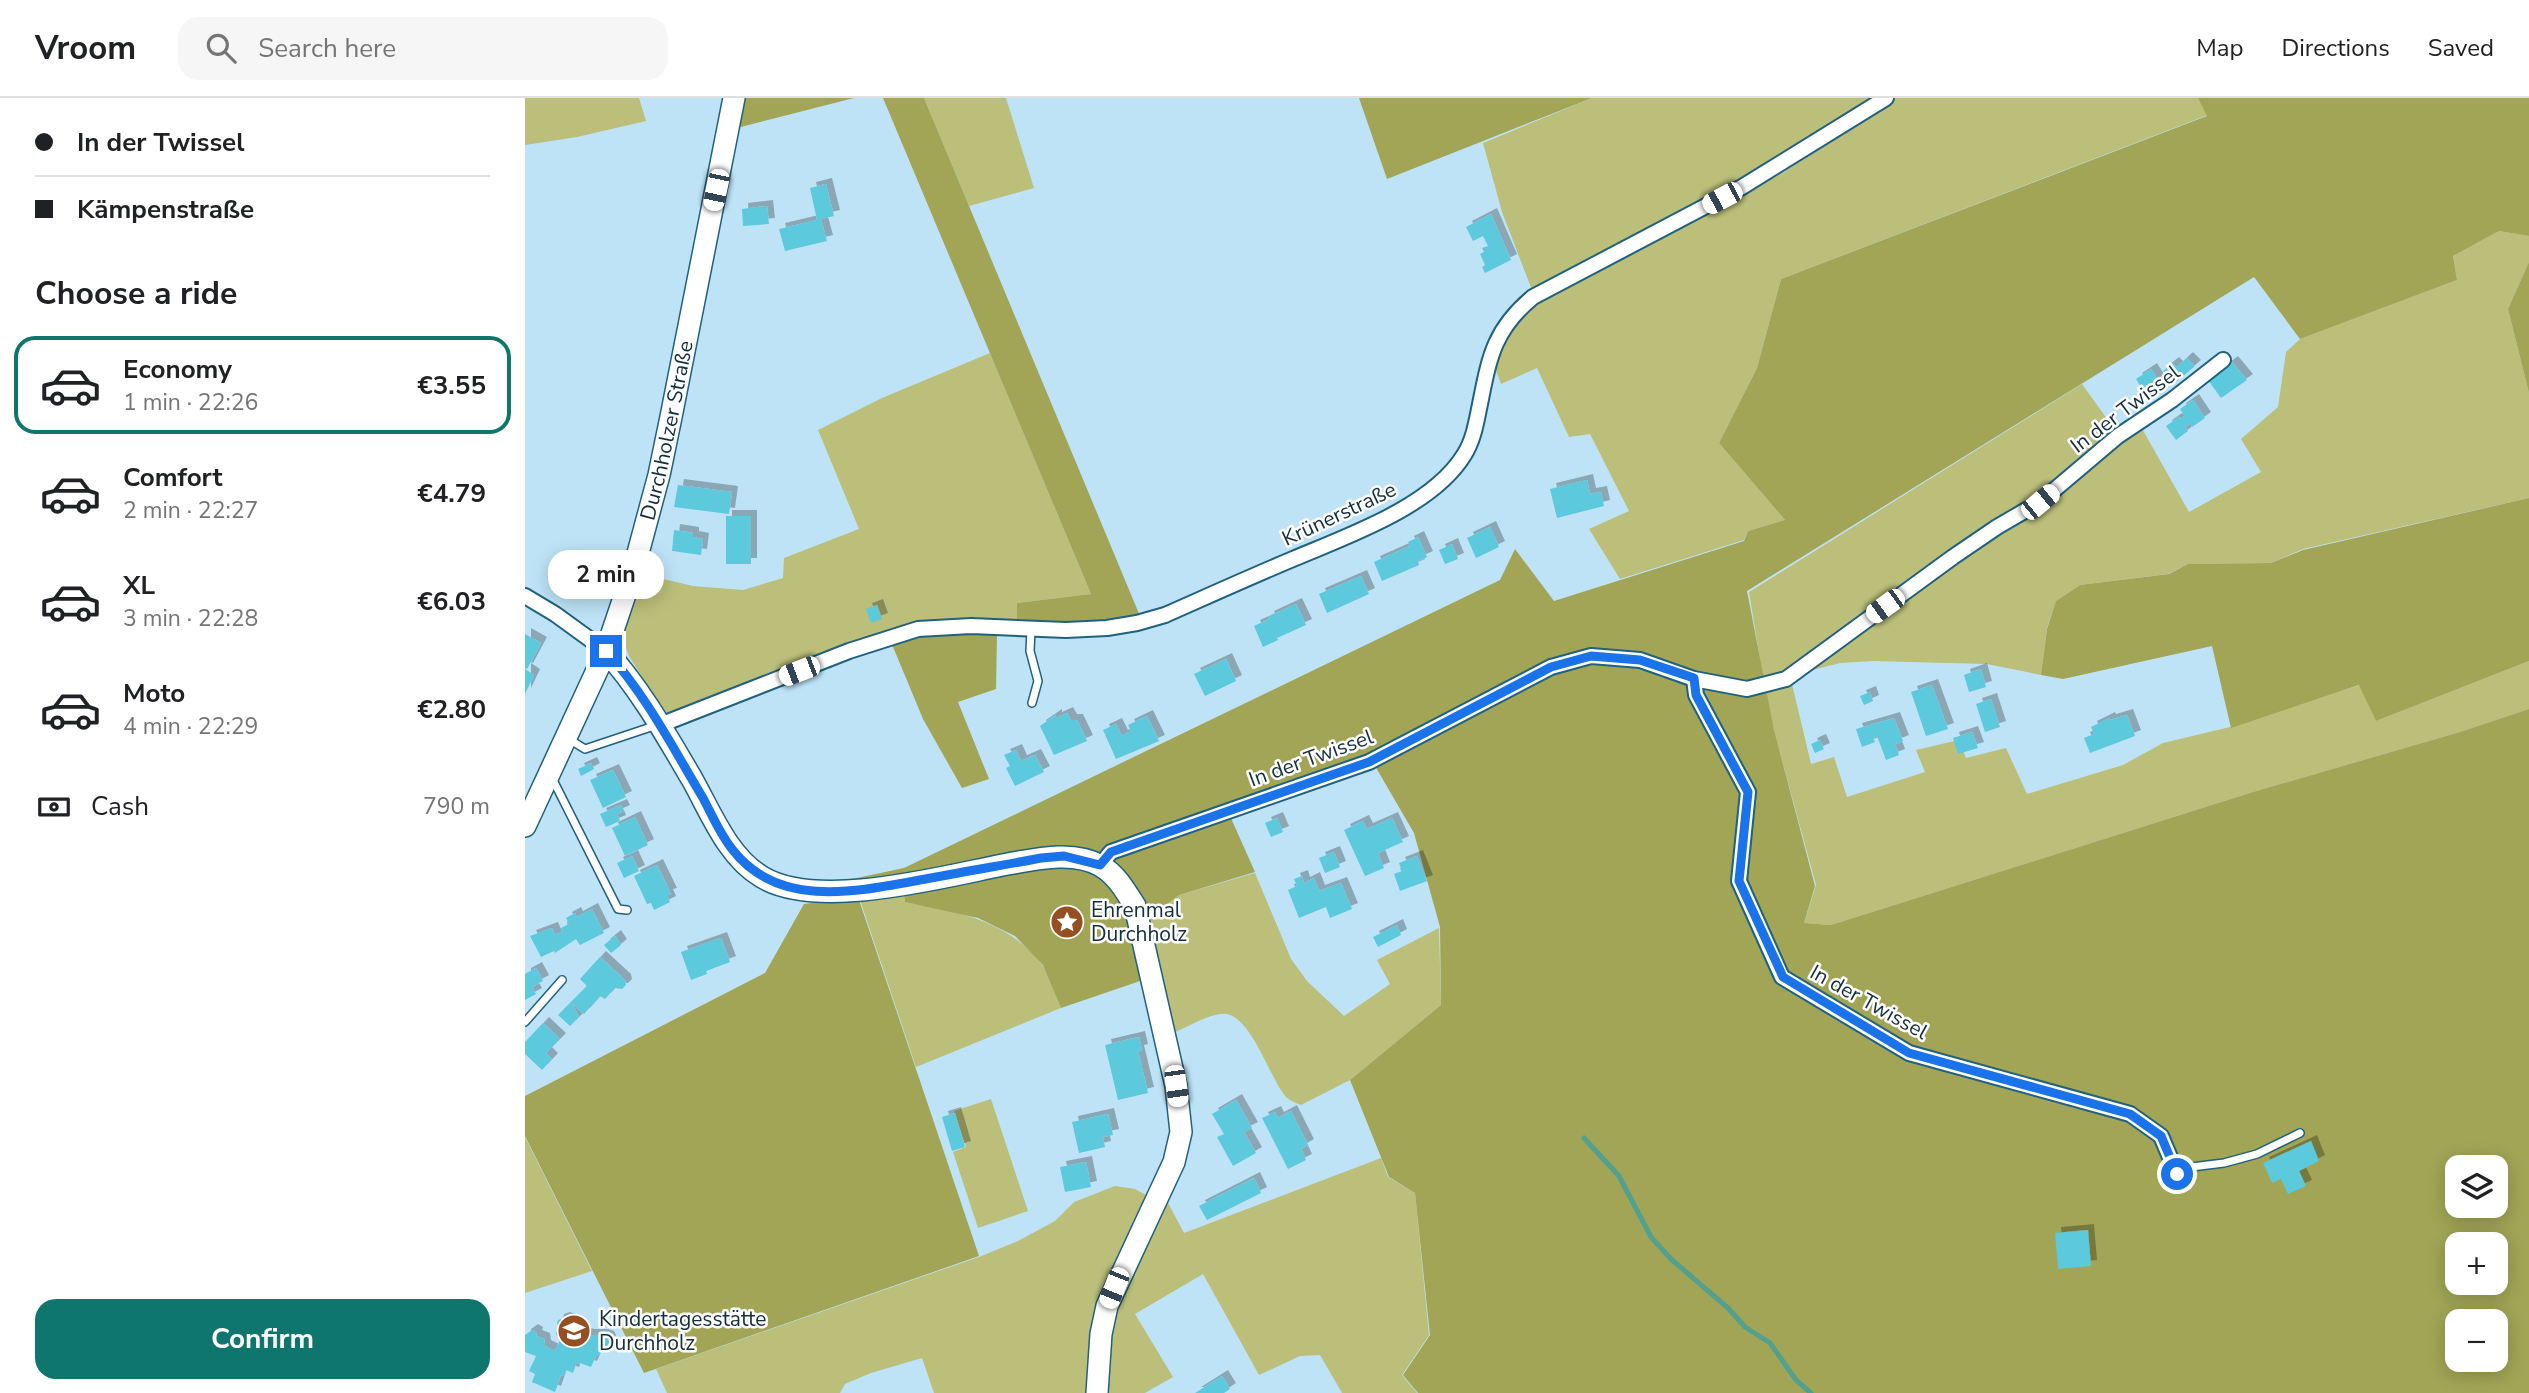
<!DOCTYPE html>
<html lang="en">
<head>
<meta charset="utf-8">
<style>
  :root { --surface:#fff; --page:#f6f6f6; --text:#202124; --muted:#757577; --line:#e0e0e0; --accent:#0f766e }
  body { margin:0; font-family:"Nunito Sans",sans-serif; background:var(--page); color:var(--text); height:100vh; display:flex; flex-direction:column; font-size:26px; white-space:nowrap }
  * { box-sizing:border-box; margin:0 }
  p { font-size:23px; color:var(--muted) }
  .icon { flex:none; width:38px; height:38px; fill:none; stroke:currentColor; stroke-width:2; stroke-linecap:round; stroke-linejoin:round }
  .map { position:relative; flex:1; overflow:hidden }
  .side { display:flex; flex-direction:column; background:var(--surface); width:525px }
  .side>* { flex:none }
  .top-card { display:grid; align-content:center; height:154px; padding:0 35px; background:var(--surface) }
  .controls { position:absolute; left:1920px; top:1057px; display:grid; gap:14px }
  .controls a { display:grid; place-items:center; width:63px; height:63px; border-radius:14px; background:var(--surface); box-shadow:0 4px 18px #0003; font-size:35px }
  .end { position:absolute; width:32px; height:32px; margin:-16px; border:9px solid #1a73e8; background:#fff; box-shadow:0 0 0 4px #fff }
  .from { border-radius:50% }
  .bubble { position:absolute; height:49px; border-radius:21px; background:var(--surface); box-shadow:0 4px 18px #0003; font-size:23px; font-weight:700; line-height:49px; text-align:center }
  .car { position:absolute; width:21px; height:42px; margin:-21px -10px; border-radius:9px; box-shadow:0 0 5px 2px #0007; background:linear-gradient(#fff 24%,#345 0 40%,#fff 0 76%,#345 0 86%,#fff 0) }
  .top-card b { display:flex; align-items:center; gap:24px; height:66px; font-size:26px }
  .top-card b+b { border-top:2px solid var(--line) }
  .top-card i { width:18px; height:18px; background:var(--text) }
  ul { padding:0; list-style:none }
  li { display:flex; align-items:center; gap:21px; height:98px; margin:0 14px 10px; padding:0 21px; border:4px solid transparent; border-radius:21px }
  li div { flex:1 }
  li b { display:block; font-size:26px }
  li em { font-style:normal; font-weight:700 }
  li.selected { border-color:var(--accent) }
  li>.icon { width:63px; height:63px; stroke-width:1.5 }
  h2 { padding:0 35px; font-size:32px; line-height:84px }
  .pay { display:flex; align-items:center; gap:18px; height:77px; padding:0 35px; font-size:26px }
  .pay p { margin-inline-start:auto }
  .action { display:flex; gap:14px; margin-top:auto; padding:14px 35px }
  .action a { flex:1; height:80px; border-radius:21px; background:var(--accent); color:#fff; font-size:28px; font-weight:700; line-height:80px; text-align:center }
  header { display:flex; align-items:center; gap:42px; box-sizing:border-box; height:98px; padding:0 35px; background:var(--surface); border-bottom:2px solid var(--line) }
  header strong { font-size:33px }
  nav { display:flex; gap:38px; margin-inline-start:auto; font-size:24px }
  .search { width:490px; height:63px; background:var(--page); display:flex; align-items:center; gap:18px; box-sizing:border-box; padding:0 24px; border-radius:21px; color:var(--muted); font-size:26px }
  main { display:flex; flex:1; min-height:0 }
  .map>svg:first-child { display:block }
  .green { fill:#bbbf7a }
  .forest { fill:#a1a555; fill-rule:evenodd }
  .lines { fill:none; stroke-linecap:round; stroke-linejoin:round }
  .stream { stroke:#54a08f; stroke-width:5 }
  .building { fill:#5bc9dc; filter:url(#shadow) }
  .lane-casing { stroke:#1f617e; stroke-width:10 }
  .street-casing { stroke:#1f617e; stroke-width:18 }
  .secondary-casing { stroke:#1f617e; stroke-width:24 }
  .lane { stroke:#fff; stroke-width:7 }
  .street { stroke:#fff; stroke-width:14 }
  .secondary { stroke:#fff; stroke-width:21 }
  .route { stroke:#1a73e8; stroke-width:9 }
  .labels { text-anchor:middle; stroke-width:5; stroke-linejoin:round; paint-order:stroke }
  .street-label { font-size:21px; fill:#142f3c; stroke:#fefefe }
  .poi-label { font-size:21px; fill:#142f3c; stroke:#fefefe; text-anchor:start }
</style>
</head>
<body>
<header>
<strong>Vroom</strong>
<div class="search"><svg class="icon" aria-label="search" viewBox="0 0 24 24"><circle cx="10" cy="10" r="6"/><path d="M15 15l6 6"/></svg>Search here</div>
<nav><a>Map</a><a>Directions</a><a>Saved</a></nav>
</header>
<main>
<section class="side">
<div class="top-card">
<b><i class="from"></i>In der Twissel</b>
<b><i></i>Kämpenstraße</b>
</div>
<h2>Choose a ride</h2>
<ul>
<li class="selected"><svg class="icon" aria-label="car" viewBox="0 0 24 24"><path d="M5 17H2v-5l4-1 3-4h7l3 4 3 1v5h-3M9 17h6M6 11h13"/><circle cx="7" cy="17" r="2"/><circle cx="17" cy="17" r="2"/></svg><div><b>Economy</b><p>1 min · 22:26</p></div><em>€3.55</em></li>
<li><svg class="icon" aria-label="car" viewBox="0 0 24 24"><path d="M5 17H2v-5l4-1 3-4h7l3 4 3 1v5h-3M9 17h6M6 11h13"/><circle cx="7" cy="17" r="2"/><circle cx="17" cy="17" r="2"/></svg><div><b>Comfort</b><p>2 min · 22:27</p></div><em>€4.79</em></li>
<li><svg class="icon" aria-label="car" viewBox="0 0 24 24"><path d="M5 17H2v-5l4-1 3-4h7l3 4 3 1v5h-3M9 17h6M6 11h13"/><circle cx="7" cy="17" r="2"/><circle cx="17" cy="17" r="2"/></svg><div><b>XL</b><p>3 min · 22:28</p></div><em>€6.03</em></li>
<li><svg class="icon" aria-label="car" viewBox="0 0 24 24"><path d="M5 17H2v-5l4-1 3-4h7l3 4 3 1v5h-3M9 17h6M6 11h13"/><circle cx="7" cy="17" r="2"/><circle cx="17" cy="17" r="2"/></svg><div><b>Moto</b><p>4 min · 22:29</p></div><em>€2.80</em></li>
</ul>
<div class="pay"><svg class="icon" aria-label="cash" viewBox="0 0 24 24"><path d="M3 7h18v10H3z"/><circle cx="12" cy="12" r="2"/></svg>Cash<p>790 m</p></div>
<div class="action"><a>Confirm</a></div>
</section>
<div class="map">
<svg width="2004" height="1295" viewBox="0 0 2004 1295">
  <defs>
    <filter id="shadow"><feDropShadow dx="6" dy="-6" stdDeviation="0" flood-color="#0004"/></filter>
  </defs>
  <rect width="100%" height="100%" fill="#bee3f7"/>
  <path class="green" d="M0,0H114L121,23L52,39L0,47Z
    M399,0H481L509,90L444,108Z
    M1067,0H1349L1220,80L1041,172L1007,192L977,114L958,45Z
    M1371,0H1673L1683,17L1256,181L1232,270L1194,345L1260,422L1223,433L1219,442L1095,481L1064,431L1104,413L1065,336L1044,339L1012,270L976,286L970,270C979,242 991,220 1015,202L1198,108L1259,74Z
    M1974,133L2004,138V164L1983,211L2004,295V400L1778,451L1746,465L1663,466L1643,476L1555,487L1531,503L1522,530L1516,577L1462,566L1348,563L1315,565L1276,575L1615,327L1664,414L1736,374L1716,341L1753,309L1761,254L1775,241L1932,182L1928,158Z
    M465,255L566,496L492,505V522H417L369,530L149,615L139,614L104,558L97,538L121,477L168,488L218,492L258,480L259,460L334,431L293,332L357,300Z
    M1557,286L1590,332L1549,373L1257,579L1239,585L1224,494Z
    M2004,563V611L1935,634L1728,694L1306,827L1279,825L1291,787L1249,633L1240,590L1267,586L1286,666L1309,659L1322,699L1400,674L1391,652L1434,642L1441,660L1481,650L1502,696L1598,667L1638,645L1705,629L1835,587L1851,623Z
    M730,775L766,861L782,883L819,918L865,886L852,862L914,830L916,907L825,982L776,1007C771,1005 765,1003 761,999C745,981 728,922 702,916C688,913 659,931 646,936L619,824L654,797Z
    M377,790L380,804C432,814 480,821 516,865C525,877 530,896 536,910L391,969L334,799Z
    M466,1001L503,1113L453,1130L428,1054L441,1049L429,1013Z
    M0,1039L67,1173L0,1195Z
    M856,1060L863,1079L890,1095L904,1237L877,1277L892,1295H817L795,1257L775,1258L734,1277L678,1176L610,1216L648,1279L620,1295H579L589,1210L641,1101L659,1135Z
    M590,1088L610,1091L621,1097L623,1104L566,1295H409L397,1260L346,1275L320,1286L315,1295H142L131,1271L454,1159L493,1143L530,1123L549,1104Z"/>
  <path class="forest" d="M217,0H329L212,30Z
    M358,0H399L615,518C573,525 534,525 492,522V505L566,496Z
    M834,0H1067L862,81Z
    M1673,0H2004V138L1974,133L1928,158L1932,182L1775,241L1729,179L1222,493L1249,632L1290,788L1279,825L1306,827L1728,694L1935,634L2004,611V1295H893L878,1277L905,1237L890,1095L864,1079L825,982L916,907L915,829L889,735L846,661L701,709L730,774L654,797L609,832L621,881L536,910L518,867L490,838L453,820L380,804L376,778L299,787L379,770L975,482L990,451L1029,503L1219,443L1223,433L1260,422L1194,345L1232,270L1256,181L1682,18ZM1932,1069H1970V1108H1932ZM1932,1146H1970V1185H1932ZM1932,1223H1970V1262H1932Z
    M2004,164V295L1983,211Z
    M2004,400V563L1851,623L1834,587L1706,630L1687,548L1538,581L1516,577L1522,531L1531,503L1555,487L1644,476L1663,466L1746,465L1778,452Z
    M418,533L472,537L471,591L433,604L464,681L437,690L398,621L366,544Z
    M333,799L454,1158L119,1275L0,1038V998L240,875L279,806Z"/>
  <g class="lines">
    <path class="stream" d="M1059,1040L1094,1078L1126,1139L1146,1161L1203,1210L1220,1229L1245,1245L1271,1282L1286,1295"/>
  </g>
  <path class="building" d="M301,86L309,118L296,121L302,143L260,153L254,131L292,122L285,90Z
    M242,108L244,126L218,128L217,111Z
    M966,116L986,162L960,175L957,169L960,167L955,156L959,154L957,150L963,148L958,138L948,143L941,129Z
    M1662,260L1670,268L1649,286L1638,273L1648,265L1652,269Z
    M1707,264L1722,282L1696,300L1683,282Z
    M1626,271L1634,284L1619,294L1611,281Z
    M1668,302L1680,320L1667,329L1665,325L1660,329L1663,333L1651,342L1641,328L1654,319L1655,321L1660,318L1655,311Z
    M1062,382L1065,396L1076,394L1079,408L1032,420L1025,391Z
    M153,387L207,394L204,416L149,409Z
    M201,418H226V466H201Z
    M965,429L974,449L951,460L942,440Z
    M149,432L168,435V439L178,441L176,457L147,453Z
    M893,439L902,459L893,463L894,467L857,483L849,464L885,448L883,444Z
    M927,446L933,461L920,466L914,452Z
    M836,478L844,496L802,515L794,496Z
    M771,506L781,527L752,540L753,542L738,549L729,528L744,521L743,519Z
    M352,507L357,521L346,525L341,511Z
    M0,536L16,545L2,571L0,570Z
    M701,561L711,583L680,598L669,576Z
    M0,571L9,577L0,596Z
    M1456,571L1461,589L1444,594L1439,577Z
    M1407,587L1423,631L1401,638L1386,594Z
    M1345,594L1348,603L1339,607L1335,598Z
    M1466,601L1475,629L1460,634L1451,606Z
    M542,615L546,622H552L562,643L529,657L515,628L531,617V620Z
    M1602,617L1610,638L1565,655L1559,640L1569,636L1566,629L1584,620L1585,622Z
    M622,618L634,643L591,661L578,632L591,626L597,638L606,633L603,627Z
    M1369,620L1378,643L1370,646L1374,657L1361,662L1352,638L1348,640L1350,644L1337,649L1331,631Z
    M1447,634L1453,650L1433,656L1428,640Z
    M1295,642L1299,651L1290,655L1286,646Z
    M491,652L496,663L510,657L519,674L490,688L481,670L485,668L479,657Z
    M66,665L69,671L56,678L53,671Z
    M88,672L101,699L78,710L65,682Z
    M96,707L99,713L92,716L95,723L81,729L75,716Z
    M110,719L123,747L100,758L87,730Z
    M752,720L758,734L746,739L740,725Z
    M867,720L878,744L853,755L859,770L840,778L819,732L838,723L842,731Z
    M809,754L815,769L800,775L794,760Z
    M107,758L114,773L99,780L92,765Z
    M892,758L902,783L875,793L869,776L877,773L874,765Z
    M132,767L146,796L142,797L145,804L129,812L126,805L122,806L109,778Z
    M777,778L779,785L789,780L794,793L816,785L827,811L805,820L801,809L774,820L763,792L772,788L769,781Z
    M67,811L79,835L55,847L51,841L30,855L29,853L16,859L5,838L27,830L30,837L37,834L36,830L44,826L41,820L50,815L52,819Z
    M872,827L876,837L853,849L848,839Z
    M90,838L96,847L86,855L79,847Z
    M196,840L205,864L181,873L182,876L166,882L156,854Z
    M75,859L100,882L101,887L97,891L90,890L80,901L75,898L59,916L47,905L54,919L45,928L33,917L62,888L55,881Z
    M11,870L18,883L7,889L11,896L0,902V876Z
    M18,925L35,941L21,955L27,961L17,972L0,956V944Z
    M614,939L617,952L613,953L623,995L593,1002L580,947Z
    M711,1002L727,1030L719,1034L731,1055L708,1068L692,1039L699,1036L687,1016Z
    M766,1013L783,1047L776,1051L781,1062L763,1071L737,1020L750,1014L753,1020Z
    M430,1015L440,1049L427,1053L417,1019Z
    M583,1016L588,1037L578,1039L580,1049L554,1055L547,1024Z
    M1786,1043L1794,1063L1774,1073L1781,1088L1763,1096L1756,1081L1747,1085L1738,1065Z
    M561,1064L566,1089L540,1094L535,1069Z
    M729,1080L736,1095L682,1122L674,1108Z
    M1563,1132L1566,1168L1533,1171L1530,1135Z
    M39,1220L44,1222L43,1224L51,1228L53,1233L63,1237H77L83,1239L85,1243L82,1249L79,1248L75,1256L71,1258L66,1269L55,1265L51,1266L48,1275L41,1272L39,1278L36,1277L30,1294L7,1284L10,1276L4,1273L11,1258L0,1254V1237L7,1232L12,1235L11,1238L19,1241L20,1248L30,1253L35,1242L31,1236L34,1228L32,1226L33,1222Z
    M697,1278L705,1291L699,1295H670Z"/>
  <g class="lines">
    <defs>
      <path id="lane" d="M506,531L505,553L513,583L507,605
        M42,640L60,651L132,627
        M27,680L93,811L102,812
        M0,924L37,882
        M1650,1071L1699,1065L1732,1056L1775,1035"/>
      <path id="street" d="M0,498L30,516L81,553
        M1169,581L1171,597L1223,694L1214,783L1257,879L1384,955L1605,1016L1636,1038L1652,1076
        M135,627L324,553L393,531L446,528L541,532L582,530L612,525L640,517C683,498 725,479 768,461C822,438 907,409 939,357C948,343 951,326 954,311C964,262 967,233 1008,199L1217,89L1361,0
        M575,767L586,754L844,664L1026,569L1066,558L1115,562L1169,581L1222,591L1261,581L1428,459L1472,429L1515,404L1593,338L1647,302L1698,262"/>
      <g id="secondary">
        <path d="M81,553C116,592 141,637 167,681C186,715 203,759 237,779C294,813 420,778 483,766C511,761 549,752 576,768C592,777 601,794 610,808L651,988L656,1034L649,1064L582,1208L576,1236L572,1295"/>
        <path id="s1" d="M0,728L81,553L109,470L134,377L146,319L209,0"/>
      </g>
    </defs>
    <use href="#lane" class="lane-casing"/>
    <use href="#street" class="street-casing"/>
    <use href="#secondary" class="secondary-casing"/>
    <use href="#lane" class="lane"/>
    <use href="#street" class="street"/>
    <use href="#secondary" class="secondary"/>
  </g>
  <g class="lines">
    <path class="route" d="M81,553C121,597 148,650 178,700C187,717 195,736 207,751C255,814 339,792 406,780C442,773 479,767 516,760L539,758L575,767L586,754L844,664L1026,569L1066,558L1115,562L1169,580L1171,597L1223,694L1214,783L1258,879L1384,955L1605,1016L1636,1038L1652,1076"/>
  </g>
  <defs>
    <symbol id="sight-disc" viewBox="-11 -11 22 22"><circle r="9.5" fill="#945023" stroke="#fefefe"/><path d="M0-6L1.8-2.2L6-1.7L2.9 1.2L3.7 5.4L0 3.3L-3.7 5.4L-2.9 1.2L-6-1.7L-1.8-2.2Z" fill="#fff"/></symbol>
    <symbol id="school-disc" viewBox="-11 -11 22 22"><circle r="9.5" fill="#945023" stroke="#fefefe"/><path d="M0-5L7-2L0 1L-7-2ZM-4 1L0 2.5L4 1V4Q0 6-4 4Z" fill="#fff"/></symbol>
  </defs>
  <g fill-rule="evenodd">
    <use href="#sight-disc" x="523" y="805" width="38" height="38"/>
    <use href="#school-disc" x="30" y="1214" width="38" height="38"/>
  </g>
  <g class="labels">
    <g class="street-label">
      <text transform="translate(1600 311) rotate(-37)" y="7">In der Twissel</text>
      <text dy="7" stroke="none"><textPath href="#s1" startOffset="422">Durchholzer Straße</textPath></text>
      <text transform="translate(814 416) rotate(-25)" y="7">Krünerstraße</text>
      <text transform="translate(786 660) rotate(-20)" y="7">In der Twissel</text>
      <text transform="translate(1344 904) rotate(29)" y="7">In der Twissel</text>
    </g>
    <g class="poi-label">
      <text x="566" y="819">Ehrenmal<tspan x="566" dy="24">Durchholz</tspan></text>
      <text x="74" y="1228">Kindertagesstätte<tspan x="74" dy="24">Durchholz</tspan></text>
    </g>
  </g>
</svg>
<div class="controls">
<a><svg class="icon" aria-label="layers" viewBox="0 0 24 24"><path d="M12 4l9 5-9 5-9-5zM3 14l9 5 9-5"/></svg></a>
<a>+</a>
<a>−</a>
</div>
<i class="end from" style="left:1652px;top:1076px"></i>
<i class="end" style="left:81px;top:553px"></i>
<div class="bubble" style="left:23px;top:452px;width:116px">2 min</div>
<i class="car" style="left:191px;top:92px;rotate:192deg"></i>
<i class="car" style="left:1197px;top:100px;rotate:242deg"></i>
<i class="car" style="left:1515px;top:404px;rotate:51deg"></i>
<i class="car" style="left:1360px;top:508px;rotate:234deg"></i>
<i class="car" style="left:274px;top:573px;rotate:249deg"></i>
<i class="car" style="left:651px;top:988px;rotate:172deg"></i>
<i class="car" style="left:589px;top:1190px;rotate:202deg"></i>
</div>
</main>
</body>
</html>
